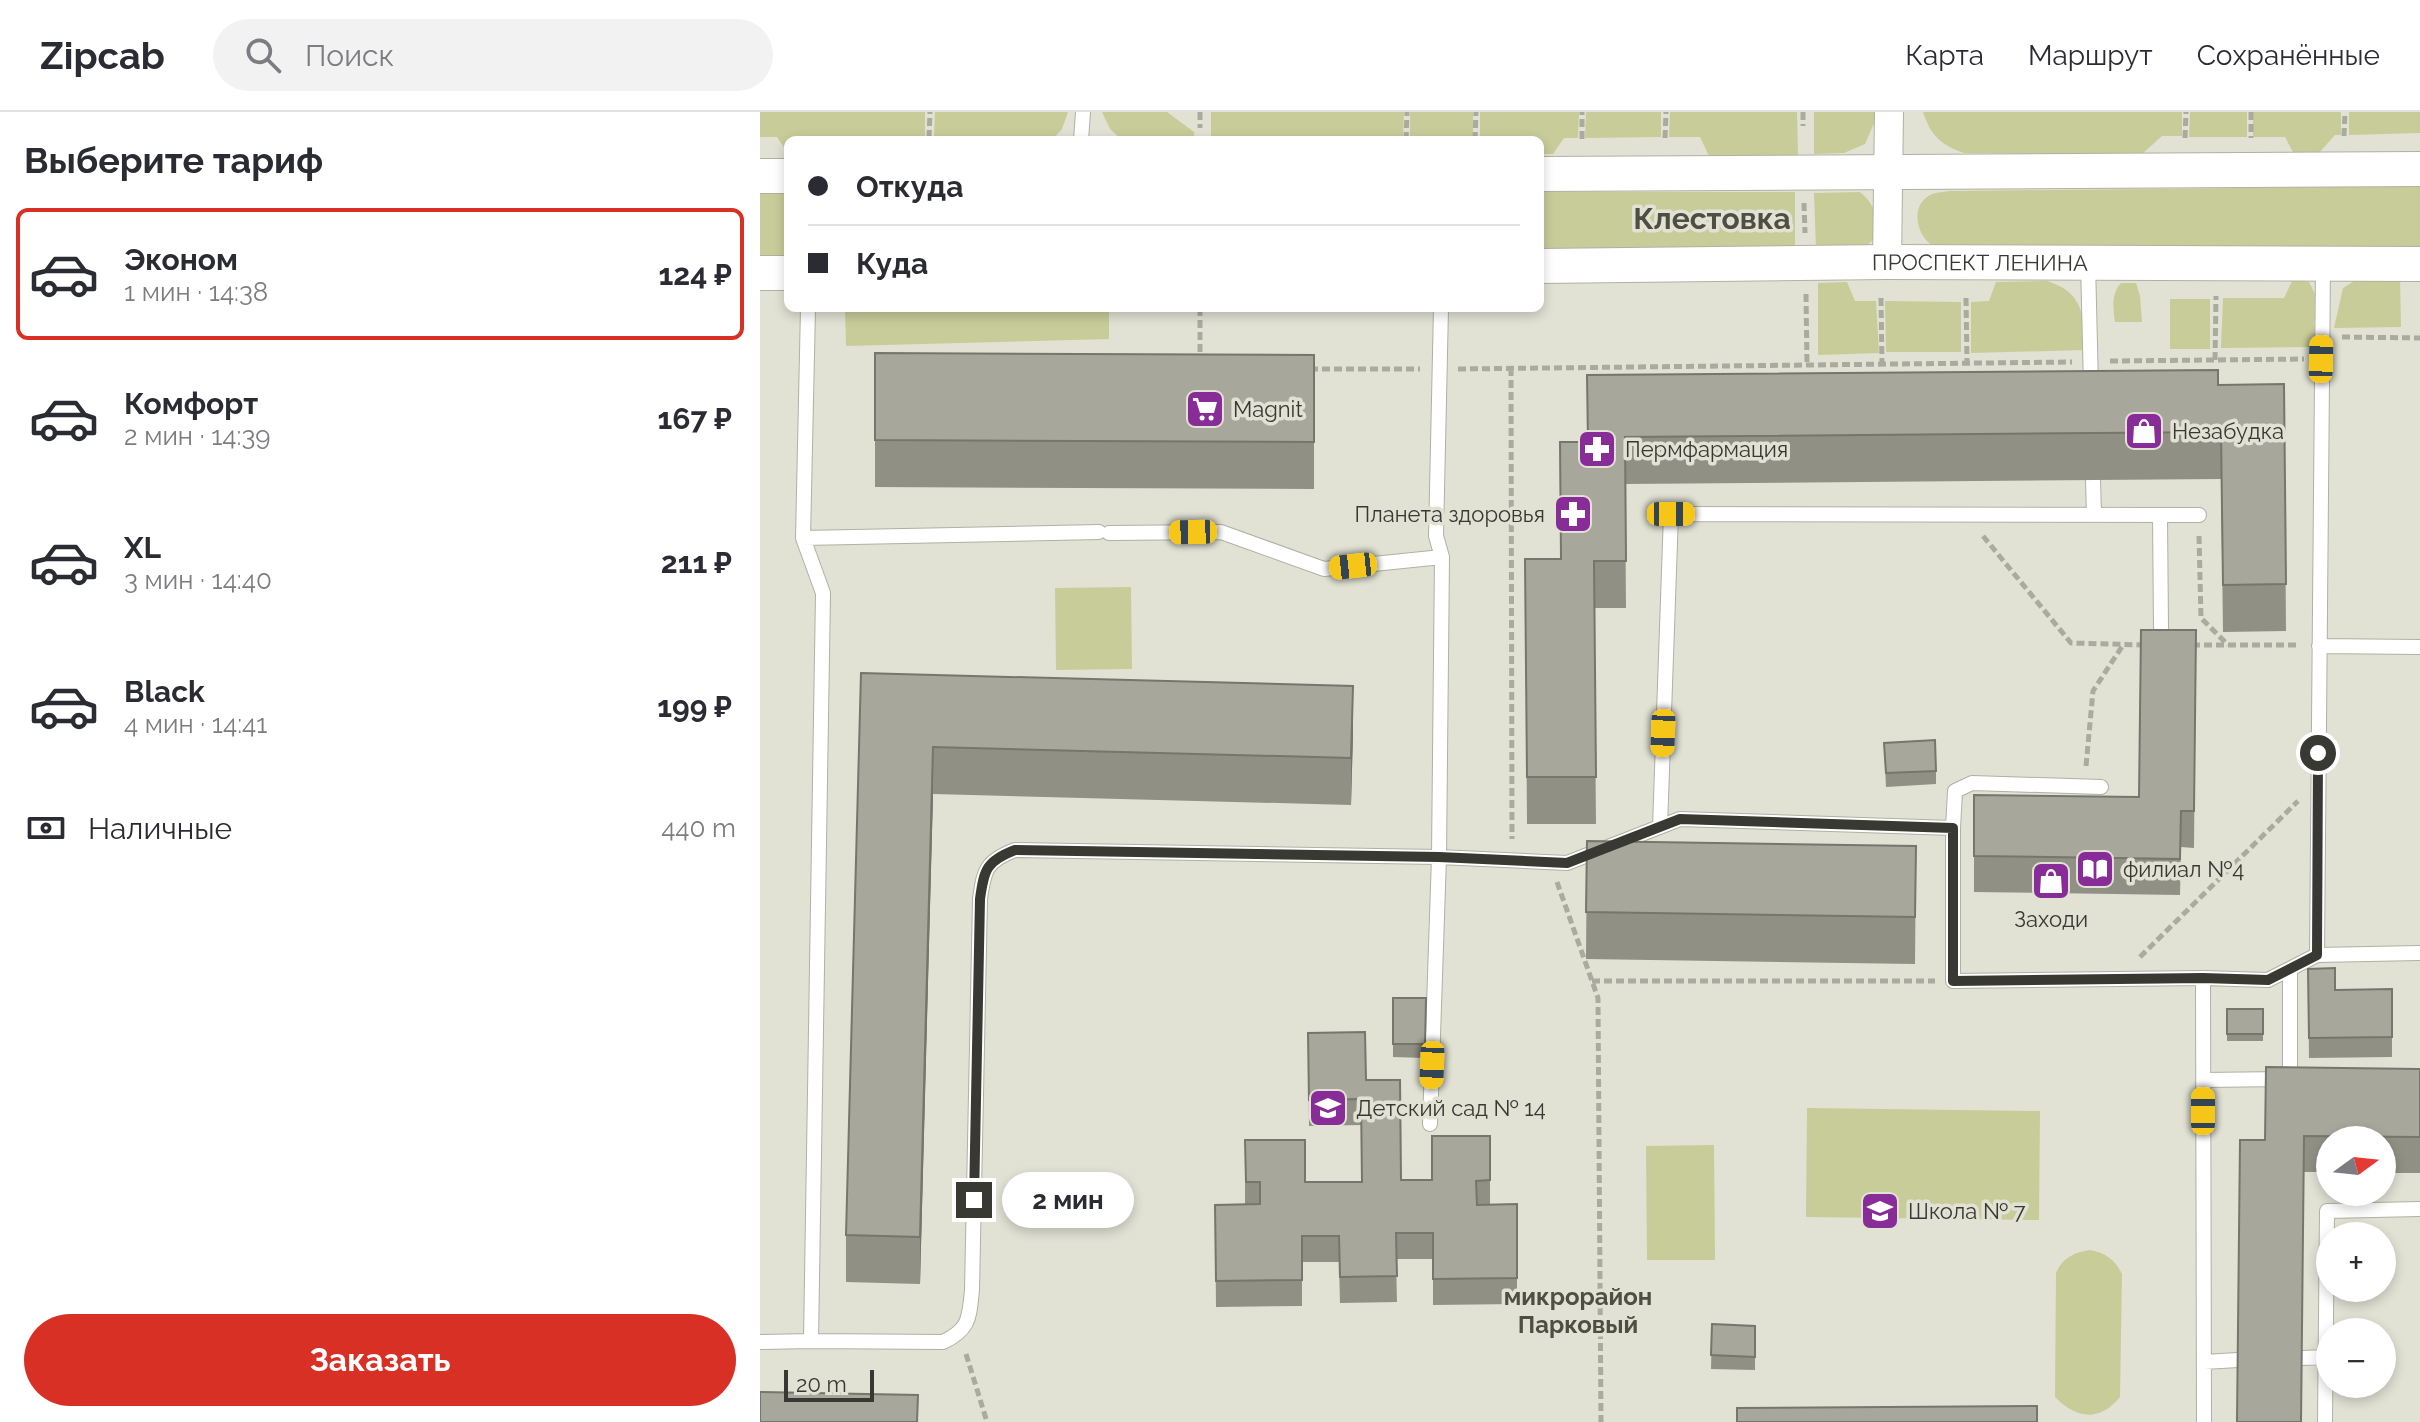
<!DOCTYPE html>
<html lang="ru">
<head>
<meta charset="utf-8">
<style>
  :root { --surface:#fff; --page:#f2f2f3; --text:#2b2b33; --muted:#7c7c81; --line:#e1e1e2; --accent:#d93025 }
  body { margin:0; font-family:Raleway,sans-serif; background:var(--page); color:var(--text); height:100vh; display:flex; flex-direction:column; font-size:30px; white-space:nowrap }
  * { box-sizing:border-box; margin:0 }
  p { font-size:26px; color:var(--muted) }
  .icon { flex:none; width:44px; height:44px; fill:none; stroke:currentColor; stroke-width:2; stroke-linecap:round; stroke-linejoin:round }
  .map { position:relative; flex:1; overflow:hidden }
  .panel { display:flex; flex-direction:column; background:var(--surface); width:760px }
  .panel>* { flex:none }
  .top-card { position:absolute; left:24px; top:24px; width:760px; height:176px; border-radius:12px; box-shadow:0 4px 12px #0003; display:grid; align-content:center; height:176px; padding:0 24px; background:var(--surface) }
  .needle { width:52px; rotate:75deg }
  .controls { position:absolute; left:1556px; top:1014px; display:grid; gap:16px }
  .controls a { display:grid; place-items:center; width:80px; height:80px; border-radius:50%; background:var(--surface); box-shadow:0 4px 12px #0003; font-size:40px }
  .scale { position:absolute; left:24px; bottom:20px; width:90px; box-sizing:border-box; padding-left:8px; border:4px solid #383933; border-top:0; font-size:22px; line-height:28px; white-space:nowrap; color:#383933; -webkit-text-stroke:6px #e1e2d4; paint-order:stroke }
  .end { position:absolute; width:36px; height:36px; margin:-18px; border:10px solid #383933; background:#fff; box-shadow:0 0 0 4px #fff }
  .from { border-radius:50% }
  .bubble { position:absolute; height:56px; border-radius:28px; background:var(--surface); box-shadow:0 4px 12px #0003; font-size:26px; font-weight:700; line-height:56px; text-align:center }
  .car { position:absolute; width:24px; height:48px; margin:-24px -12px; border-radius:10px; box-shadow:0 0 6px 2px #0007; background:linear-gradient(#f5c518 24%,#345 0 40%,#f5c518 0 76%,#345 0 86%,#f5c518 0) }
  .top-card b { display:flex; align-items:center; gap:28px; height:76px; font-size:30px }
  .top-card b+b { border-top:2px solid var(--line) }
  .top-card i { width:20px; height:20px; background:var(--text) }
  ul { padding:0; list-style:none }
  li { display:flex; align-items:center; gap:24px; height:132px; margin:0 16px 12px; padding:0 8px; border:4px solid transparent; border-radius:12px }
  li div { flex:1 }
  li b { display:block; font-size:30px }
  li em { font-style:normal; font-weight:700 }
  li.active { border-color:var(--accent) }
  li>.icon { width:72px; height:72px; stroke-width:1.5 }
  h2 { padding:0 24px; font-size:36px; line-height:96px }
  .pay { display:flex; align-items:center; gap:20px; height:88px; padding:0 24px; font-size:30px }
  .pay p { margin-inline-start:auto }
  .cta { display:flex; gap:16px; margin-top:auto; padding:16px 24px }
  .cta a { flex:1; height:92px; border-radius:48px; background:var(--accent); color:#fff; font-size:32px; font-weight:700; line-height:92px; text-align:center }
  header { display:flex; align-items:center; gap:48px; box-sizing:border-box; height:112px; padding:0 40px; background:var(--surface); border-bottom:2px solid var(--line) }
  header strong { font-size:38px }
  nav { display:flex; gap:44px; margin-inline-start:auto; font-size:28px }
  .search { width:560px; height:72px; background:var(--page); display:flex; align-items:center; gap:20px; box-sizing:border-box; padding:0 28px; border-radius:44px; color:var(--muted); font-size:30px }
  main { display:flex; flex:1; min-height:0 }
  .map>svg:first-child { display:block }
  .green { fill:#c8cc99 }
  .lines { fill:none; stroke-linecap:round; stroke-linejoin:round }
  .service-casing { stroke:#afb1a3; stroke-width:16 }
  .minor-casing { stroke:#afb1a3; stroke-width:30 }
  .tertiary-casing { stroke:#afb1a3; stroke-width:36 }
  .path { stroke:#aaab9f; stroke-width:5; stroke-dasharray:8 4; stroke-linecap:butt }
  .service { stroke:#fff; stroke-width:14 }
  .minor { stroke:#fff; stroke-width:28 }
  .tertiary { stroke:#fff; stroke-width:34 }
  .wall { fill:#909085 }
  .shaded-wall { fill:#75766c }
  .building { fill:#a7a89b; stroke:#75766c; stroke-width:2 }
  .route { stroke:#383933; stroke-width:10 }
  .labels { text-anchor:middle; stroke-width:7; stroke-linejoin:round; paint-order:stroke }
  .street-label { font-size:22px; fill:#383933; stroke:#e1e2d4 }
  .poi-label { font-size:22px; fill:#383933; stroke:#e1e2d4; text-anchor:start }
  .neighbourhood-label { font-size:24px; font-weight:bold; fill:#4e4f43; stroke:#e1e2d4 }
  .district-label { font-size:30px; font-weight:bold; fill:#4e4f43; stroke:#e1e2d4 }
</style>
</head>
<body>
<header>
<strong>Zipcab</strong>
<div class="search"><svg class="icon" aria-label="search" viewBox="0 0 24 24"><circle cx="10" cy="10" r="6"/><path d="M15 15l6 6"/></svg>Поиск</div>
<nav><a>Карта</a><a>Маршрут</a><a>Сохранённые</a></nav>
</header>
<main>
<section class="panel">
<h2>Выберите тариф</h2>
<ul>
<li class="active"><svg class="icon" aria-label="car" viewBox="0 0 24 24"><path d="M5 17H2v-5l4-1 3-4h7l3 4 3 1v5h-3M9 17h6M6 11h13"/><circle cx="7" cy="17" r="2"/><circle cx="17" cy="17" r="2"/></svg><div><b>Эконом</b><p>1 мин · 14:38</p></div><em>124 ₽</em></li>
<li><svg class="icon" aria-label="car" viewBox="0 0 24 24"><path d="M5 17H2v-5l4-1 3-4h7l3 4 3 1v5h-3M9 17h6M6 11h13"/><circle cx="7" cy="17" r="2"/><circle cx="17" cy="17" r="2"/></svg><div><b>Комфорт</b><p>2 мин · 14:39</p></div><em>167 ₽</em></li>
<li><svg class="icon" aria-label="car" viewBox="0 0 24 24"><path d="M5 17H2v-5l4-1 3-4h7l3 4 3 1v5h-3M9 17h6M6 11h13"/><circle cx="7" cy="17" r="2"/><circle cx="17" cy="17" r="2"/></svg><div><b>XL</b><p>3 мин · 14:40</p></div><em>211 ₽</em></li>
<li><svg class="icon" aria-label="car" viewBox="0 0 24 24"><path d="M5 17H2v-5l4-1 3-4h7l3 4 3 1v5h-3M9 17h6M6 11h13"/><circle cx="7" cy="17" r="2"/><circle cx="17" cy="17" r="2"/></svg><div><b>Black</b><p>4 мин · 14:41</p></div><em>199 ₽</em></li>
</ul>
<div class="pay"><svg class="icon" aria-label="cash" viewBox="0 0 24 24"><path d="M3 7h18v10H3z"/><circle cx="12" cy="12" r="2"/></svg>Наличные<p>440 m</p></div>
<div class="cta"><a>Заказать</a></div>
</section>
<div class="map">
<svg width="1660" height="1310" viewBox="0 0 1660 1310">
  <rect width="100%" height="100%" fill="#e1e2d4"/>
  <path class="green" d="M0,0H165V25L28,28V37H25L17,25H0Z
    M175,0H308L302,17L292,28H195L192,24H174Z
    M342,0H407L434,20V28H362L350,17Z
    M451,0H644L643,27L451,28Z
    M650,0H713V27H650Z
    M720,0H819L818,26H804L793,42H780V28L720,27Z
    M826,0H901V25L825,26Z
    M910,0H1037L1038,43L949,44L940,25H909Z
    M1054,0H1115V9L1105,32L1084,41L1054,42Z
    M1163,0H1422V24H1402L1381,43L1204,41C1181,33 1171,24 1163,0Z
    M1430,0H1487V25H1429Z
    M1493,0H1581V23H1575L1558,42H1534L1525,25H1493Z
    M1589,0H1660V21L1589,23Z
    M1660,74V137L1173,134C1156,123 1150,94 1170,83C1176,80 1184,80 1190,79Z
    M780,80H1035V138L780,139Z
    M1100,80C1118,94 1129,126 1100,136C1088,140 1069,136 1056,137L1054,81Z
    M0,82H28V144H0Z
    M1640,165L1641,215L1574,216L1583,176L1599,166Z
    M1533,167L1549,170L1555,182L1554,235L1461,236L1463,186H1524Z
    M1287,169C1323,180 1325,204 1324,238L1211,241V190L1229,189L1236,170Z
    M1087,170L1095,189H1116L1119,241L1058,243V171Z
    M1361,171H1376L1380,184L1382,210H1355C1353,196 1351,182 1361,171Z
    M1410,187H1450V237H1410Z
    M1125,189L1201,190V240H1126Z
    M85,196H349V227L86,234Z
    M371,475L372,557L296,558L295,476Z
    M1047,996L1280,999L1279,1108L1046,1105Z
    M954,1033L955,1148H887L886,1034Z
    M1330,1138C1346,1141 1355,1148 1362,1162L1360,1285C1340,1310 1316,1307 1295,1285L1296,1161C1302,1146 1315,1140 1330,1138Z"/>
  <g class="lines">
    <defs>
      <path id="service" d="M321,28L323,0
        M1328,151L1331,274
        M48,196L43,426L63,481L51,1229L183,1230C210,1217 209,1206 212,1178L220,787C224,758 226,749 255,738L679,745L807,751L920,707L1193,716V869L1443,866L1508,868L1557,843L1660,841
        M1333,368L1334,403
        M1400,403L1401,516
        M349,421L461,420L564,457L682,445
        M43,426L339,420
        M1559,534L1660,535
        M900,715L911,402L1439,403
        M1193,716L1195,679L1212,671L1341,675
        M1557,843L1563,152
        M1530,858V967
        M1443,866L1444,1310
        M1443,968L1524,967
        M670,1012L679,745L682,445L676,424L681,196
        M0,1230L51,1229
        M1542,1246L1565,1245
        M1444,1250L1478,1248
        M1565,1310L1567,1099L1660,1097"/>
      <path id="minor" d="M1127,150L1129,0"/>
      <g id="tertiary">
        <path d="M780,62L1660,57"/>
        <path d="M0,64H28"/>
        <path id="s1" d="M780,154L1127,150L1660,152"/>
        <path d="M0,161H28"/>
      </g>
    </defs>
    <use href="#service" class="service-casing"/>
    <use href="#minor" class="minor-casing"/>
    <use href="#tertiary" class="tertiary-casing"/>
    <path class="path" d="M440,0V16
      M1043,0V14
      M1491,0V26
      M1584,24L1585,0
      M169,26L170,0
      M905,26L906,0
      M1425,26L1426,0
      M822,27V0
      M646,28L647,0
      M715,28L716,0
      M1044,91L1045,121
      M1046,182L1047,253
      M1121,186L1122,252
      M1206,186L1207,251
      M440,196V249
      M1582,225L1660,226
      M1455,248L1456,184
      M1350,249L1544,247
      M751,256L752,727
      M550,257H660
      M698,257L1312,250
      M1223,424L1311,531L1386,533
      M1439,424L1441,506L1468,533
      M1432,533H1538
      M1326,654L1333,579L1363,533
      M797,770L838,886L841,1310
      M1380,845L1538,689
      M832,869H1175
      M206,1242L227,1310"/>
    <use href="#service" class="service"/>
    <use href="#minor" class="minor"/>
    <use href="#tertiary" class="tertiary"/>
  </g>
  <path class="wall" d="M115,241L554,243V377L115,375Z
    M827,263L1458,273L1524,272L1526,519L1463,520L1461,367L865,372L866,496H834L836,712H767L765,447H801L827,330Z
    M1436,518L1434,736L1421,735L1420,783L1214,780V683L1379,685Z
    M101,561L593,621L591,693L173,682L160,1172L86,1170V1123Z
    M1124,631L1176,659V672L1126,675Z
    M827,729L1156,734L1155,852L826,847Z
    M1548,857L1575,878L1632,877V945L1549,946Z
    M633,886H666L665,946L633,945Z
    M1467,897H1503V929H1467Z
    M548,921L606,968L641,1068H672L730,1024V1092H757V1192L673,1193V1147H636L637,1190L580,1191L579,1150H542V1194L456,1195L455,1093L485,1092V1028L545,1070H602L601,1013L549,1014Z
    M1660,957V1061H1622V1028H1570V1060H1544L1505,1028Z
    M952,1212L995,1214V1258L951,1257Z"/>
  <path class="shaded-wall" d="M593,574V621L591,693V646Z
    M173,635V682L160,1172V1125Z"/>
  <path class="building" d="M115,241L554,243V330L115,328Z
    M1458,258V273L1524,272L1526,472L1463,473L1461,320L865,325L866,449H834L836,665H767L765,447H801L800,330H828L827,263Z
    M1381,518H1436L1434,699H1421L1420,747L1214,744V683L1379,685Z
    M101,561L593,574L591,646L173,635L160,1125L86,1123Z
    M1175,628L1176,659L1126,661L1124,631Z
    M827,729L1156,734L1155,805L826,800Z
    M1575,856V878L1632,877V925L1549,926L1548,857Z
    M633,886H666L665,932H633Z
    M1467,897H1503V922H1467Z
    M605,920L606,968H640L641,1068H672V1024H730V1068L716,1069L717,1093L757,1092V1166L673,1167V1121H636L637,1164L580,1165L579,1124H542V1168L456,1169L455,1093L500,1092V1070H486L485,1028H545V1070H602L601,987L549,988L548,921Z
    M1506,955L1660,957V1025L1544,1024L1541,1310H1477L1480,1028H1505Z
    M952,1212L995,1214V1245L951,1243Z
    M0,1280L158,1283L157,1310H0Z
    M1277,1294V1310H977V1296Z"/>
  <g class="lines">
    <path class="route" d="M214,1088L220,787C224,758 226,749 255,738L679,745L807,751L920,707L1193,716V869L1443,866L1508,868L1557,843L1558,641"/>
  </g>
  <defs>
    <symbol id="supermarket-square" viewBox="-11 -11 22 22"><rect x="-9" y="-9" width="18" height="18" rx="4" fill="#882c97" stroke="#e1e2d4"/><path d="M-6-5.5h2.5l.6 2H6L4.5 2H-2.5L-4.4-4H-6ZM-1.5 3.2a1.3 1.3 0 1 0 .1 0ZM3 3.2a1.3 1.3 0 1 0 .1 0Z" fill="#fff"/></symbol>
    <symbol id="shop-square" viewBox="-11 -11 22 22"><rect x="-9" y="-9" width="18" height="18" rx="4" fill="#882c97" stroke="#e1e2d4"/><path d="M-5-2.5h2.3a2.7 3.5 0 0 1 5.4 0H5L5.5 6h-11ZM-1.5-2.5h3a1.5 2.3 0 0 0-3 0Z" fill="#fff"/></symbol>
    <symbol id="pharmacy-square" viewBox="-11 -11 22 22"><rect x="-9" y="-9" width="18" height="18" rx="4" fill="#882c97" stroke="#e1e2d4"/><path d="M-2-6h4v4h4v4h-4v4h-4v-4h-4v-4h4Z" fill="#fff"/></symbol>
    <symbol id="library-square" viewBox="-11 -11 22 22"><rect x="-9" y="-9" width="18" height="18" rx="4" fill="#882c97" stroke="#e1e2d4"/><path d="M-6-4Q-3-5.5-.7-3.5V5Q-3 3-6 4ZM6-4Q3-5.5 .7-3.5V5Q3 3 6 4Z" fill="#fff"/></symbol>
    <symbol id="school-square" viewBox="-11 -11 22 22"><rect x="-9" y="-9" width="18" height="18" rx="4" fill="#882c97" stroke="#e1e2d4"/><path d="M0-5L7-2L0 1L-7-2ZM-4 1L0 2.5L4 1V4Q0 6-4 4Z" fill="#fff"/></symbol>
  </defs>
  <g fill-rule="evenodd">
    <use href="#supermarket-square" x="423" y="275" width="44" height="44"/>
    <use href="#shop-square" x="1362" y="297" width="44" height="44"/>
    <use href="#pharmacy-square" x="815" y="315" width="44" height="44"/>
    <use href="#pharmacy-square" x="791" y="380" width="44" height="44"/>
    <use href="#library-square" x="1313" y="735" width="44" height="44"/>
    <use href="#shop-square" x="1269" y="747" width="44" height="44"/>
    <use href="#school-square" x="546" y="974" width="44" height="44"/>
    <use href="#school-square" x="1098" y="1077" width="44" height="44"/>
  </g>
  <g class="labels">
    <g class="street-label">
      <text dy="8" stroke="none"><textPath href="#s1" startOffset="440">ПРОСПЕКТ ЛЕНИНА</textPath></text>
    </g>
    <g class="poi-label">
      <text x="473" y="305">Magnit</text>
      <text x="1412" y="327">Незабудка</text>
      <text x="865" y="345">Пермфармация</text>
      <text x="785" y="410" text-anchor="end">Планета здоровья</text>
      <text x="1363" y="765">филиал №4</text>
      <text x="1291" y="815" text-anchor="middle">Заходи</text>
      <text x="596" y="1004">Детский сад № 14</text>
      <text x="1148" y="1107">Школа № 7</text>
    </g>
    <g class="neighbourhood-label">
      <text x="818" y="1193">микрорайон<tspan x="818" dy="28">Парковый</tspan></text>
    </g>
    <g class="district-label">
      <text x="952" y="117">Клестовка</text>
    </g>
  </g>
</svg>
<div class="controls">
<a><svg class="needle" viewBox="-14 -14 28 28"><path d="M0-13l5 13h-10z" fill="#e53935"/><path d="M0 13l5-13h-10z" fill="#7c7c81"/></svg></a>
<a>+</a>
<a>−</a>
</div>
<div class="scale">20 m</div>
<i class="end from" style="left:1558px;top:641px"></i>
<i class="end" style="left:214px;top:1088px"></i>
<div class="bubble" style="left:242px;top:1060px;width:132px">2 мин</div>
<i class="car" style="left:1561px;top:247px;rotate:1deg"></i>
<i class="car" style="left:911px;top:402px;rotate:90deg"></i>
<i class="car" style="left:433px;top:420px;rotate:269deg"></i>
<i class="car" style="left:593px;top:454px;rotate:264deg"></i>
<i class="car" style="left:903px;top:621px;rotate:182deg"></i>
<i class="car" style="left:672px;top:953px;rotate:182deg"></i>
<i class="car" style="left:1443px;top:999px;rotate:0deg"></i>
<div class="top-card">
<b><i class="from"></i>Откуда</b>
<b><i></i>Куда</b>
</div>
</div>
</main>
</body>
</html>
